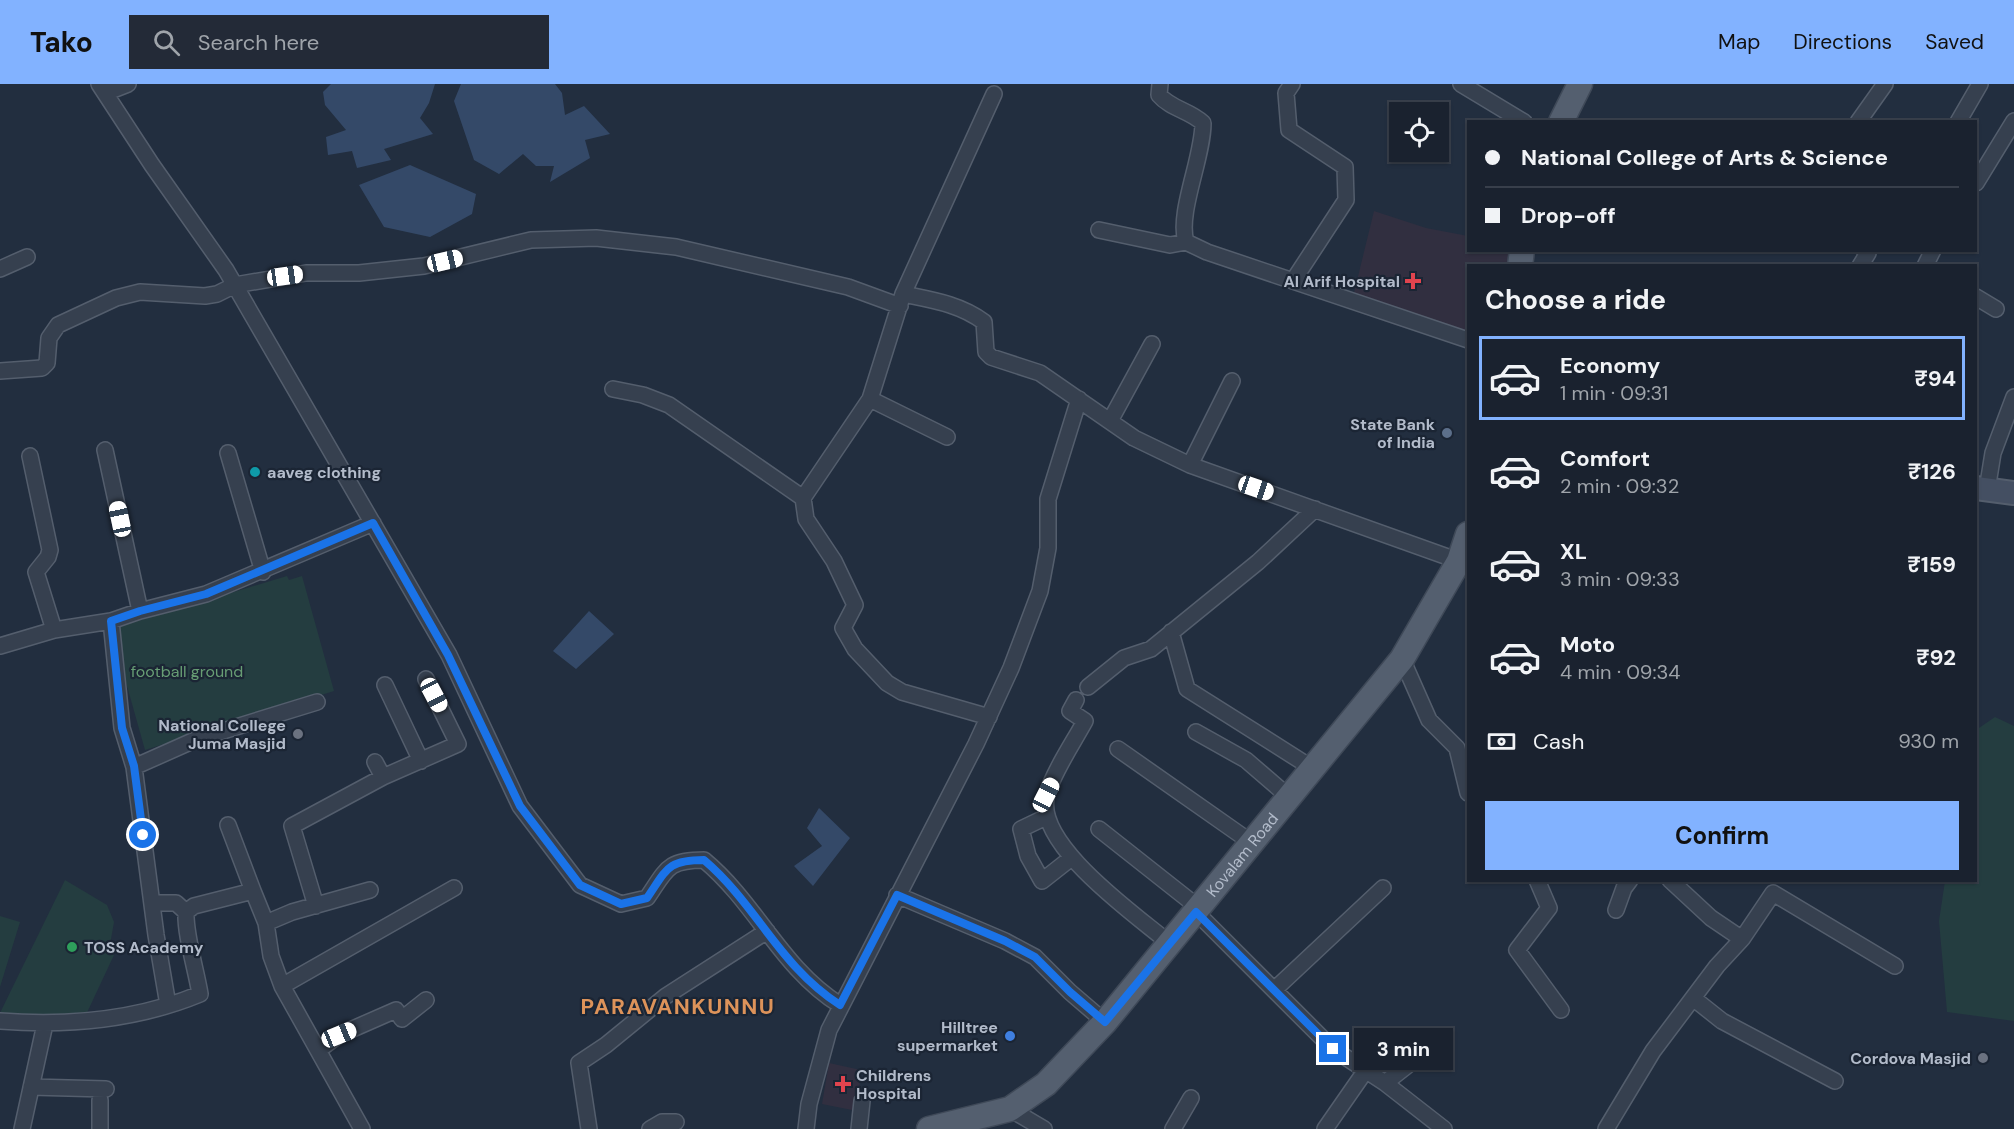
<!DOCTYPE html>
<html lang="en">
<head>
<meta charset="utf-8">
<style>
  :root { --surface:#1a222f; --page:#232a37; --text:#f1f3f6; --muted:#9fa4aa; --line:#383f4b; --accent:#82b2ff }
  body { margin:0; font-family:"DM Sans",sans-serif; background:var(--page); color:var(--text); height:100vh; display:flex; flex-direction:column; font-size:22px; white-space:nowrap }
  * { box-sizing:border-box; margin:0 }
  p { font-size:20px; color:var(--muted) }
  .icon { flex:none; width:33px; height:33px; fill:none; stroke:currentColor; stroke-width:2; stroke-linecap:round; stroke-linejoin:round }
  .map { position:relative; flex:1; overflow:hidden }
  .drawer { position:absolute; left:1467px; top:180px; width:510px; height:618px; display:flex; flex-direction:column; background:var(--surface); border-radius:0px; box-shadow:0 2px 4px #0004,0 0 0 2px var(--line) }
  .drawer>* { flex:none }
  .top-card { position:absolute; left:1467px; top:36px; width:510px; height:132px; border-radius:0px; box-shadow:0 2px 4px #0004,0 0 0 2px var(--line); display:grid; align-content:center; height:132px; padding:0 18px; background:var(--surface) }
  .controls { position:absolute; left:1389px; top:18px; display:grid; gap:12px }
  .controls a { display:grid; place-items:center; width:60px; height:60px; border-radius:0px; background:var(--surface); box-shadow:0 2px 4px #0004,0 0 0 2px var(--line); font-size:30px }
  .end { position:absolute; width:27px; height:27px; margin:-14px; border:8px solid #1a73e8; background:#fff; box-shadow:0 0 0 3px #fff }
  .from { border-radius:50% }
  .bubble { position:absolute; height:42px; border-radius:0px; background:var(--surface); box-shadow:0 2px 4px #0004,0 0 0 2px var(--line); font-size:20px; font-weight:700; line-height:42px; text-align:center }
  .car { position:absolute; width:18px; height:36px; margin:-18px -9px; border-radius:8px; box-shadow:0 0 4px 2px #0007; background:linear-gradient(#fff 24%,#345 0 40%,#fff 0 76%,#345 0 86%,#fff 0) }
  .top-card b { display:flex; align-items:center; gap:21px; height:57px; font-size:22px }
  .top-card b+b { border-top:2px solid var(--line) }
  .top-card i { width:15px; height:15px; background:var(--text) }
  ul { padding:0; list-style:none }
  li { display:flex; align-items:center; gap:18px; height:84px; margin:0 12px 9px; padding:0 6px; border:3px solid transparent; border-radius:0px }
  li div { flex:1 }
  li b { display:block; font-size:22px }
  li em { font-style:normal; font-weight:700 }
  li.on { border-color:var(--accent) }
  li>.icon { width:54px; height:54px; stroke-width:1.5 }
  h2 { padding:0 18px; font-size:27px; line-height:72px }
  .pay { display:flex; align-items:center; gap:15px; height:66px; padding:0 18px; font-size:22px }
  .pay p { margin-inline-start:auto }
  .cta { display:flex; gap:12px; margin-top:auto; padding:12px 18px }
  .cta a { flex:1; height:69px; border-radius:0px; background:var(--accent); color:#111; font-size:24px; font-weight:700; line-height:69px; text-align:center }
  header { display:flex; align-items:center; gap:36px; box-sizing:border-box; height:84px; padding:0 30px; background:var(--accent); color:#111 }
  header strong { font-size:28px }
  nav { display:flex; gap:33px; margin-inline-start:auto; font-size:21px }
  .search { width:420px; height:54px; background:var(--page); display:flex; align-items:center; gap:15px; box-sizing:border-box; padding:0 21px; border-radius:0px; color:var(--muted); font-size:22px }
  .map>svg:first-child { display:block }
  .medical { fill:#312f40 }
  .green { fill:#243d40 }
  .water { fill:#344968 }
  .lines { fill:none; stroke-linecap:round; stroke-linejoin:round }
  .street-casing { stroke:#545e6d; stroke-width:18 }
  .secondary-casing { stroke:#545e6d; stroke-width:26 }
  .primary-casing { stroke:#3f4958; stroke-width:27 }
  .street { stroke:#36404f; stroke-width:15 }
  .secondary { stroke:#444f62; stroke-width:22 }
  .primary { stroke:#545f6f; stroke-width:24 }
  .route { stroke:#1a73e8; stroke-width:8 }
  .health-dot { fill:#e0444e; stroke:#1b2534; stroke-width:2 }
  .service-dot { fill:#5c6f8a; stroke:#1b2534; stroke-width:2 }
  .culture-dot { fill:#0f9aa8; stroke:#1b2534; stroke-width:2 }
  .worship-dot { fill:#6b7280; stroke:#1b2534; stroke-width:2 }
  .leisure-dot { fill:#2e9e5b; stroke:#1b2534; stroke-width:2 }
  .shop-dot { fill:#3f7fe0; stroke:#1b2534; stroke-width:2 }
  .labels { text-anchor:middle; stroke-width:4.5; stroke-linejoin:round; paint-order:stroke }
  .poi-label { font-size:16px; font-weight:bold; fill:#b2bbca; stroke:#1b2534; text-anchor:end }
  .park-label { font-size:16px; fill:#679d74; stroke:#1b2534 }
  .street-label { font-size:16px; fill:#b2bbca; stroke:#1b2534 }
  .district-label { font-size:22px; font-weight:bold; letter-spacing:1.5px; fill:#dd935a; stroke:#1b2534 }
</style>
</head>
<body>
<header>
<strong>Tako</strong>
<div class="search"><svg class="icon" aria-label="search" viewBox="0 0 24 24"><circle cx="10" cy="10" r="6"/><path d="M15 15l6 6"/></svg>Search here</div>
<nav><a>Map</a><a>Directions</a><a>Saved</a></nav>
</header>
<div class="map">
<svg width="2014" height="1045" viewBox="0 0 2014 1045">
  <rect width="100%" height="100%" fill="#222e3f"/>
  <path class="medical" d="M1374,127L1426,144L1468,152V166L1519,167L1516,181L1468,182V253L1402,243L1355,227L1353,213Z
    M829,979L861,986L857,1027L822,1020Z"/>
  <path class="green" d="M287,492L289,496L302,492L334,607L145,666L111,545Z
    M1995,633L2014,642V937L1947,928L1939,837L1945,797L1976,796V646Z
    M65,796L107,821L114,838L111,855L114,871L84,935L0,929Z
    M0,832L20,838L0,903Z"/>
  <path class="water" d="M331,0H435L429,19L420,34L433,50L384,65L391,76L357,84L352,67L328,71L326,53L346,46L325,21L323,8Z
    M461,0H555L562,9L565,31L584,22L610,50L585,56L590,74L550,98L554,82H536L523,70L499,90L474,76L454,17Z
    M410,81L476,110L472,130L430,153L384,143L359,101Z
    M589,527L614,550L576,585L553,567Z
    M819,724L850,754L813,802L794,782L822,762L807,744Z"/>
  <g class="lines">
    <defs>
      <path id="street" d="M99,0L152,81L226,186L449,571L520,722L580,801L621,820L647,814C667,785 667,776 704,776C757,820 780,883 840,921
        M1160,0L1159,11C1171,25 1189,26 1203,39C1203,74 1177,129 1186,158L1207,168L1468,256
        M1292,0L1286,9L1289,46L1345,83L1346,116L1293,197
        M1461,0L1524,38
        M105,9L128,0
        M1858,38L1885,0
        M1958,38L1980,0
        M1976,99L2014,37
        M1099,146L1170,161L1186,158
        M1860,182L1868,169L1864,166
        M1925,182L1933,166
        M0,185L27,173
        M903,210C932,216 960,220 984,238L986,268L991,273L1040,289L1134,354L1190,381L1459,477
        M1976,213L1996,225
        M0,287L42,284L47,279L49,254L58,241L116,214L140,208L205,212L217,210L235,201L306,189H359L424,182L531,156L596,154L676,163L848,203L900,222
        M613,305L643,311L669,321L803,414
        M870,315L947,353
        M1110,337L1152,260
        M105,366L140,527
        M228,369L263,488
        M30,372L50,466L48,473L36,488L54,546
        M1190,381L1232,297
        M1987,406L1993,369L2014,313
        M111,537L122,644L134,683L156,851L168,921
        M1171,548L1187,605L1312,684
        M0,562L54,546L111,537L140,527L206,510L373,439
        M1402,575L1429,636L1457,664L1468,709
        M385,601L421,677
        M1088,603L1124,574L1151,565L1258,478L1315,425
        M1076,616L1070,627L1085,637C1073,659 1054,687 1047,710C1032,759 1136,831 1169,859
        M989,633L902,608L887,599L855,565L843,544L855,521L834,477L806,435L803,414L870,315L903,210L994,10
        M1196,648L1246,676L1290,714
        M1118,665L1252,759
        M375,678L383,693
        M134,683L197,655L317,618
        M1046,733L1021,745L1028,772L1042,797L1070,775
        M228,741L253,807
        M1099,745L1199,824
        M1537,796L1549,824L1517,866L1561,926
        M897,811L1005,857L1035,873L1070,908L1105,938
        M153,819H176L186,828
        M316,822L292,742L383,693L458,660L426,595
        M1616,826L1624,804L1630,796
        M1196,828L1333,965L1385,999L1444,1045
        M266,839L292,828L370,806
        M1742,855L1773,809L1895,882
        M282,902L454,804
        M1274,906L1383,804
        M1693,914L1722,937L1835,997
        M0,937C66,942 137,936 200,910C196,885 185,851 186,828L194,822L253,807L266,839L271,872L282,902L362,1045
        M320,965L339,951L396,926L402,935L426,916
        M1385,999L1440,956
        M31,1003L106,1005
        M1010,1025L1044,1045
        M22,1045L45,940
        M100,1045V1016
        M589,1045L579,979L606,961L666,912L767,847
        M650,1045L662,1038H676
        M806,1045L809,1020L829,946L976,660L1011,584L1040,507L1048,464V415L1079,315
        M859,1045L862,1017
        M1173,1045L1191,1014
        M1325,1045L1366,986
        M1606,1045L1653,967L1717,882L1742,855L1711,834L1670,796"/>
      <path id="secondary" d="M1976,404L2014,409"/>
      <g id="primary">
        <path d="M1561,38L1580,0"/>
        <path d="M1520,182L1522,166"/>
        <path id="s1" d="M929,1045L1010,1025L1046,1000L1105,938L1402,575L1459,477L1468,450"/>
      </g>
    </defs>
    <use href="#street" class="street-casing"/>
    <use href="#secondary" class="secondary-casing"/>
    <use href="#primary" class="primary-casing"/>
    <use href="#street" class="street"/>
    <use href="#secondary" class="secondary"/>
    <use href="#primary" class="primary"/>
  </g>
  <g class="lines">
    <path class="route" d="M143,751L134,682L122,644L111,537L140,527L206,510L373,439L448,571L520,722L580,801L621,820L647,814C667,785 667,776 704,776C757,821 779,882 840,921L897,811L1005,857L1035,873L1070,908L1105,938L1196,828L1333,965"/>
  </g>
  <g class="health-dot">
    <path d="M1410 188h6v6h6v6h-6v6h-6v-6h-6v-6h6z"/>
    <path d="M840 991h6v6h6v6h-6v6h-6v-6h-6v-6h6z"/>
  </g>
  <circle class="service-dot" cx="1447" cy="349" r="6"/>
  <circle class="culture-dot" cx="255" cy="388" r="6"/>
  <g class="worship-dot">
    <circle cx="298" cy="650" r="6"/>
    <circle cx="1983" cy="974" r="6"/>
  </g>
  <circle class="leisure-dot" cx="72" cy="863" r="6"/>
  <circle class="shop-dot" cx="1010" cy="952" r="6"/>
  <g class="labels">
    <g class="poi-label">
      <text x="1400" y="203">Al Arif Hospital</text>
      <text x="1435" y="346">State Bank<tspan x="1435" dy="18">of India</tspan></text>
      <text x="267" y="394" text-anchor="start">aaveg clothing</text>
      <text x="286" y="647">National College<tspan x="286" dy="18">Juma Masjid</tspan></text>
      <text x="84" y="869" text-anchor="start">TOSS Academy</text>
      <text x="998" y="949">Hilltree<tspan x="998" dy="18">supermarket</tspan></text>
      <text x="1971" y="980">Cordova Masjid</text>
      <text x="856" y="997" text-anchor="start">Childrens<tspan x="856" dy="18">Hospital</tspan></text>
    </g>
    <g class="park-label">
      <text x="187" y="593">football ground</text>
    </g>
    <g class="street-label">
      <text dy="6" stroke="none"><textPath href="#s1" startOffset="429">Kovalam Road</textPath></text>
    </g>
    <g class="district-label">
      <text x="678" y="930">PARAVANKUNNU</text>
    </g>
  </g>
</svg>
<div class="controls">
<a><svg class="icon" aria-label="locate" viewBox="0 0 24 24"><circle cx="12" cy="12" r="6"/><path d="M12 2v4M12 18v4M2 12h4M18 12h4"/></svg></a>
</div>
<i class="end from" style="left:143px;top:751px"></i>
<i class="end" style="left:1333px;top:965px"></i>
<div class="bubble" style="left:1354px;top:944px;width:99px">3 min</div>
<i class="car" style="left:445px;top:177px;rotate:77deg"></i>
<i class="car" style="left:285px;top:192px;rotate:82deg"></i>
<i class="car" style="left:1256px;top:404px;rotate:109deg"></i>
<i class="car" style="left:120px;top:435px;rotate:348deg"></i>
<i class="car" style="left:434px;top:611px;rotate:152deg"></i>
<i class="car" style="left:1046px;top:711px;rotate:27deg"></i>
<i class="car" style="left:339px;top:951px;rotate:68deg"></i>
<div class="top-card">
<b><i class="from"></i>National College of Arts &amp; Science</b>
<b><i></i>Drop-off</b>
</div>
<section class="drawer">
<h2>Choose a ride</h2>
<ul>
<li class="on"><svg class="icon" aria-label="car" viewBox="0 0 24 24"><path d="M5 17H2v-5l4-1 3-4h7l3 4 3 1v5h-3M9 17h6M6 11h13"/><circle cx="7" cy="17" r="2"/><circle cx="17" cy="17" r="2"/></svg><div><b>Economy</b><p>1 min · 09:31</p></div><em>₹94</em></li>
<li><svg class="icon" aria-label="car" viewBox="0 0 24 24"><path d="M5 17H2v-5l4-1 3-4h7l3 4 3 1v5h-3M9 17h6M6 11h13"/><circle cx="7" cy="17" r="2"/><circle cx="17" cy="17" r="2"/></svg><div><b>Comfort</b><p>2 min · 09:32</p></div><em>₹126</em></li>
<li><svg class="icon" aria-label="car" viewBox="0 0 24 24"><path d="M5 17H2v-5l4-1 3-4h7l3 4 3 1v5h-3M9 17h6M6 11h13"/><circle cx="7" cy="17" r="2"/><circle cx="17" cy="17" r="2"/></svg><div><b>XL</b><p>3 min · 09:33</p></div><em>₹159</em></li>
<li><svg class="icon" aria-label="car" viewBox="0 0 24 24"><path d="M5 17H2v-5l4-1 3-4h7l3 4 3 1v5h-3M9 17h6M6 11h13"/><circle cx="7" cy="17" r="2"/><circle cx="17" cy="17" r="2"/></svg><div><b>Moto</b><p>4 min · 09:34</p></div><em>₹92</em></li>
</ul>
<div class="pay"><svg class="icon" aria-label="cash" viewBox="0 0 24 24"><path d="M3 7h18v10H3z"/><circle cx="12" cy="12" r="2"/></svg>Cash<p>930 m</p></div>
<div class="cta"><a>Confirm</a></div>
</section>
</div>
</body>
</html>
